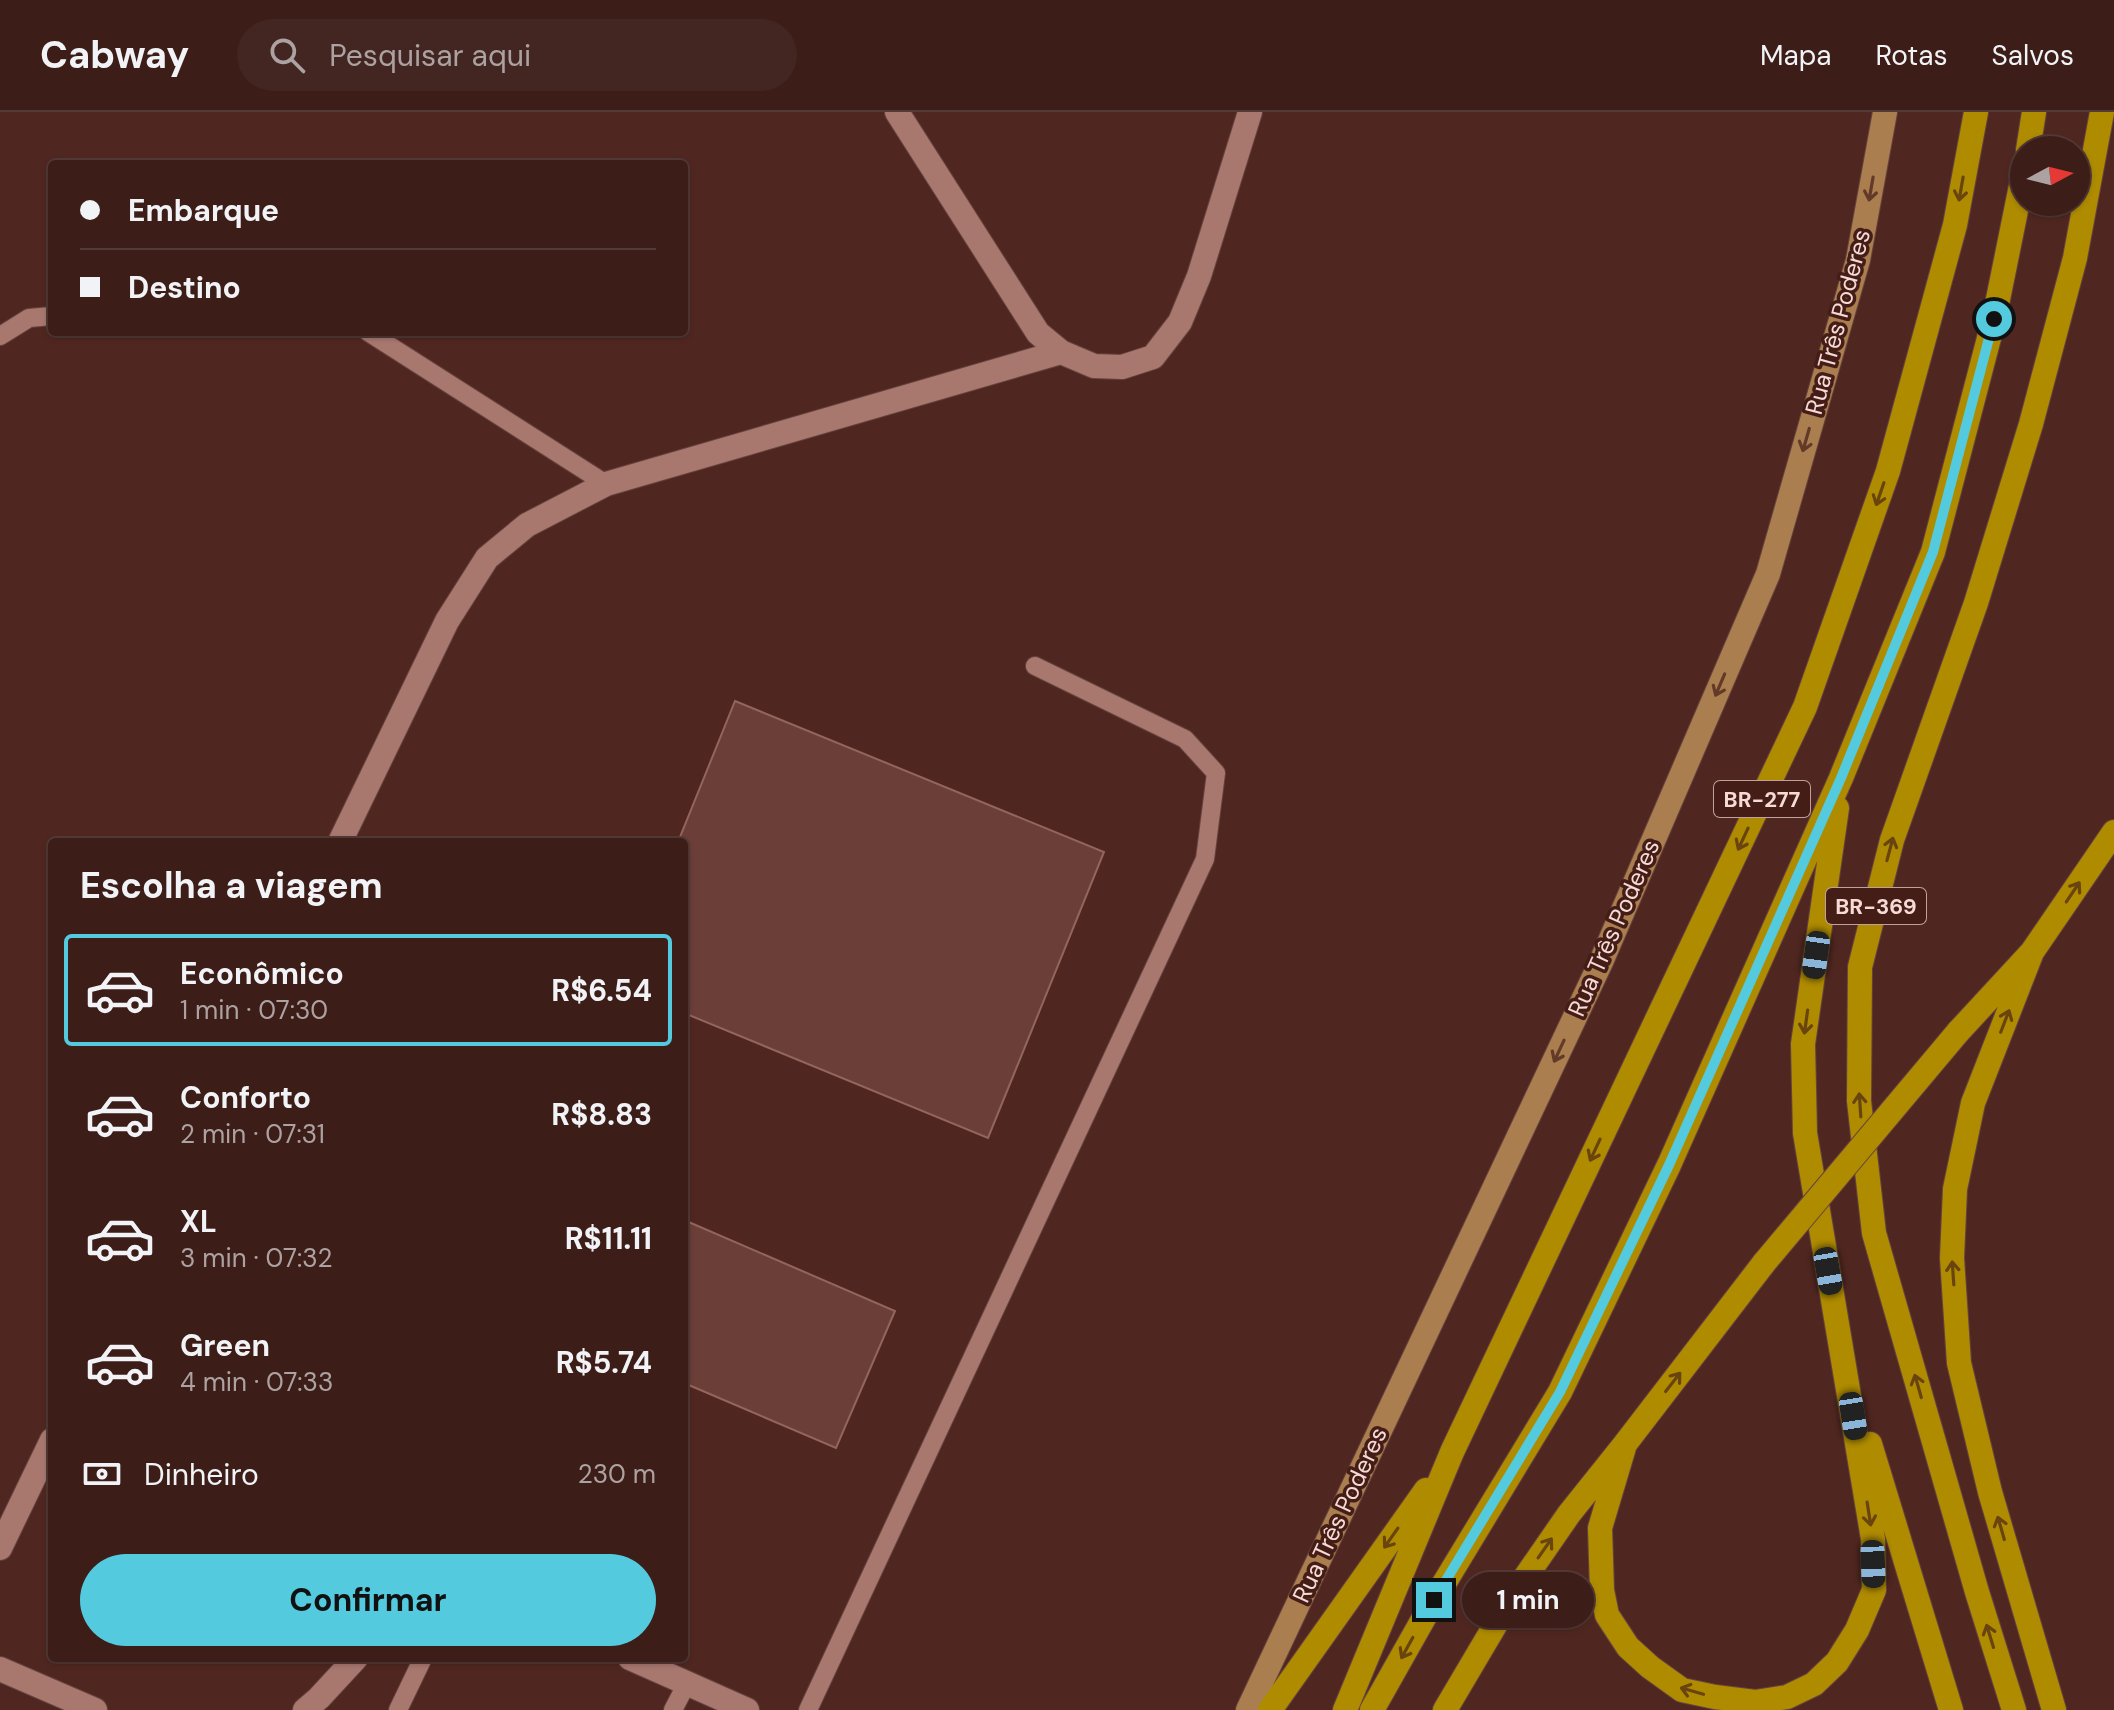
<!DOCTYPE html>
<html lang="pt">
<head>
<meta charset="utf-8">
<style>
  :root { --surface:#3c1d18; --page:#432621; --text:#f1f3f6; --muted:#aca2a2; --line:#553b37; --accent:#54cade }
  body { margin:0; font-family:"DM Sans",sans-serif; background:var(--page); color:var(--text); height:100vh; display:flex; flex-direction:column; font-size:30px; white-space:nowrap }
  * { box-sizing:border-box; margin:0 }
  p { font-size:26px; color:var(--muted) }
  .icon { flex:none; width:44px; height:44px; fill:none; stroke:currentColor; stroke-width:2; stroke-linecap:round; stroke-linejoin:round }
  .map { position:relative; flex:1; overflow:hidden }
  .details { position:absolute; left:48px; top:726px; width:640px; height:824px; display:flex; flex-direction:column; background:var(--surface); border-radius:8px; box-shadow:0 2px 6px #0004,0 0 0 2px var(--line) }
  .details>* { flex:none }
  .banner { position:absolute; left:48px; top:48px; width:640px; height:176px; border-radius:8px; box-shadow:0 2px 6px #0004,0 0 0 2px var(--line); display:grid; align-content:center; height:176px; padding:0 32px; background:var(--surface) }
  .needle { width:52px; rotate:83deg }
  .tools { position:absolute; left:2010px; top:24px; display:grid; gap:16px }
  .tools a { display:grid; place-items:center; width:80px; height:80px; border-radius:50%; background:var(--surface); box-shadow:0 2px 6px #0004,0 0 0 2px var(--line); font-size:40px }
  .end { position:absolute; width:36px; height:36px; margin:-18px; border:10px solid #54cade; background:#111; box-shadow:0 0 0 4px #111 }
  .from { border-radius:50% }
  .bubble { position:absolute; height:56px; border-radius:28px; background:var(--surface); box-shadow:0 2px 6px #0004,0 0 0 2px var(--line); font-size:26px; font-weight:700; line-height:56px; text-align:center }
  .car { position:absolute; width:24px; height:48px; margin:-24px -12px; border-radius:10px; box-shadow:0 0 6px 2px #0007; background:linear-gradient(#222 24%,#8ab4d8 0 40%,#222 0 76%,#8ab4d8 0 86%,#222 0) }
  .banner b { display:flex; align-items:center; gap:28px; height:76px; font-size:30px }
  .banner b+b { border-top:2px solid var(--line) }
  .banner i { width:20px; height:20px; background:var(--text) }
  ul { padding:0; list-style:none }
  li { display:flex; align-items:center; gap:24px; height:112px; margin:0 16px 12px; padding:0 16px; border:4px solid transparent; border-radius:8px }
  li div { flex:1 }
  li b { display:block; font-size:30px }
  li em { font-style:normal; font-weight:700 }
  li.current { border-color:var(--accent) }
  li>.icon { width:72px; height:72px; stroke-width:1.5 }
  h2 { padding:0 32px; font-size:36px; line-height:96px }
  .pay { display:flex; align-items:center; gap:20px; height:88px; padding:0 32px; font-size:30px }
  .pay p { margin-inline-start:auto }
  .primary-button { display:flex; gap:16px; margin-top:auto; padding:16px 32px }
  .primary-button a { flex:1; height:92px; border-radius:48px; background:var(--accent); color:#111; font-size:32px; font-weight:700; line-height:92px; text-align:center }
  header { display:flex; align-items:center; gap:48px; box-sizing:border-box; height:112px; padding:0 40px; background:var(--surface); border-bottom:2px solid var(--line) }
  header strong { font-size:38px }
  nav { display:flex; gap:44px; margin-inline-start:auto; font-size:28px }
  .search { width:560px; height:72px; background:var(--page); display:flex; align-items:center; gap:20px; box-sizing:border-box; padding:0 28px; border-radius:44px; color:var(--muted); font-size:30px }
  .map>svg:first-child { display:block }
  .building { fill:#6b3f38; stroke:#94655d; stroke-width:2 }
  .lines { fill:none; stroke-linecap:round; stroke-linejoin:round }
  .lane-casing { stroke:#66433e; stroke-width:20 }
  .street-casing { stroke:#66433e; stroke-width:26 }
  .secondary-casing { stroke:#66433e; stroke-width:26 }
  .highway-casing { stroke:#66433e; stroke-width:26 }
  .lane { stroke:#a8786f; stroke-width:18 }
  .street { stroke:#a8786f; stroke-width:24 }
  .secondary { stroke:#aa7e4e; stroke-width:24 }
  .highway { stroke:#af8b00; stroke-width:24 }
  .highway-bridge-casing { stroke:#66433e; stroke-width:26; stroke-linecap:butt }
  .highway-bridge { stroke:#af8b00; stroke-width:24 }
  .oneway { stroke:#633a28 }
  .oneway2 { stroke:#6a440f }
  .route { stroke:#54cade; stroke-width:10 }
  .labels { text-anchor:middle; stroke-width:7; stroke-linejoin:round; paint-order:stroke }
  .shield { fill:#451d17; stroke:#c1a19c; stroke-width:2 }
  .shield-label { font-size:22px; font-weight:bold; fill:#f6dad5 }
  .street-label { font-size:24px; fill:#f6dad5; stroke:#451d17 }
</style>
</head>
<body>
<header>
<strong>Cabway</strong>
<div class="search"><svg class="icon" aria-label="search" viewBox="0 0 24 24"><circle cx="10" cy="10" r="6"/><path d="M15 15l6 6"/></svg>Pesquisar aqui</div>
<nav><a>Mapa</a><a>Rotas</a><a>Salvos</a></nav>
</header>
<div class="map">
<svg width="2114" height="1598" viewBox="0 0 2114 1598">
  <rect width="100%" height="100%" fill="#502720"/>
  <path class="building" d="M735,589L1104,740L988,1026L684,901V730H678Z
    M684,1108L895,1199L836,1336L684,1271Z"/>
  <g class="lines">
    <defs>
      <path id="lane" d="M368,220L606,372
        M0,224L29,206L52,204
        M398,1598L423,1546
        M673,1598L687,1571
        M808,1598L1205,747L1216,661L1185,627L1035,554"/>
      <path id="street" d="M897,0L1038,221L1061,240L1094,254L1122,255L1153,245L1180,210L1199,164L1250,0
        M340,730L447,509L487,446L527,413L606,372L1061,240
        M0,1436L52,1328
        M630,1546L747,1598
        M0,1557L95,1598
        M305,1598L319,1586L356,1546"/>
      <path id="secondary" d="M1248,1598L1601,850L1768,462L1858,148L1885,0"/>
      <path id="highway" d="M2028,38L2034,0
        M2032,840L1973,991L1955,1077L1952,1146L1959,1251L1990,1380L2054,1598
        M1958,920L2032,840L2114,720
        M1625,1332L1600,1416L1602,1478L1607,1503L1628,1535L1650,1555L1682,1578L1715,1585L1755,1590L1787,1585L1814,1572L1837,1550L1857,1518L1874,1478L1873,1427L1805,1021L1803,932L1837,696
        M1870,1332L1951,1598
        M1270,1598L1426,1378
        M1345,1598L1452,1340L1805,595L1888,359L1955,113L1976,0
        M1372,1598L1434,1488L1560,1280L1669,1053L1841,666L1933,440L1994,207L2024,59
        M1445,1598L1513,1483L1569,1402L1625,1332L1764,1151
        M2014,1598L1977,1480L1874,1121L1859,989L1860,855L1892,728L1976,491L2031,312L2075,146L2102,0"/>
    </defs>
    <use href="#lane" class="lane-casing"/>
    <use href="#street" class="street-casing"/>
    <use href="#secondary" class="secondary-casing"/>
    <use href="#highway" class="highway-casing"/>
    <use href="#lane" class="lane"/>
    <use href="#street" class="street"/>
    <use href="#secondary" class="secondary"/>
    <use href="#highway" class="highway"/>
    <defs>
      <path id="highway-bridge" d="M1764,1151L1958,920"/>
    </defs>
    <use href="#highway-bridge" class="highway-bridge-casing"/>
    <use href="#highway-bridge" class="highway-bridge"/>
  </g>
  <defs><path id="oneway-shaft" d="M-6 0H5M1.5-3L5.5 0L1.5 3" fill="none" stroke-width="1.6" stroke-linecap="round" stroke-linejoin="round" transform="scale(2)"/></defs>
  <g class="oneway">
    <use href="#oneway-shaft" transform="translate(1871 77) rotate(100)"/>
    <use href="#oneway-shaft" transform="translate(1806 328) rotate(106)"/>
    <use href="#oneway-shaft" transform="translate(1720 573) rotate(113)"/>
    <use href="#oneway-shaft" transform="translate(1559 939) rotate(115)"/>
  </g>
  <g class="oneway2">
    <use href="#oneway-shaft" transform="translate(1961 77) rotate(100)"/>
    <use href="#oneway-shaft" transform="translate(1880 382) rotate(109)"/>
    <use href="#oneway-shaft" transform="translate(1743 727) rotate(115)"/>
    <use href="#oneway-shaft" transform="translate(1890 737) rotate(-75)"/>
    <use href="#oneway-shaft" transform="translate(2073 780) rotate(-56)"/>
    <use href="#oneway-shaft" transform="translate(2005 909) rotate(-69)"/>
    <use href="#oneway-shaft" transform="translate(1806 910) rotate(98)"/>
    <use href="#oneway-shaft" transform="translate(1860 993) rotate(-94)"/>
    <use href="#oneway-shaft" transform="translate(1595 1038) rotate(115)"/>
    <use href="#oneway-shaft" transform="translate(1953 1161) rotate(-94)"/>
    <use href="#oneway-shaft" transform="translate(1673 1270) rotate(-52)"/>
    <use href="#oneway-shaft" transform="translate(1918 1274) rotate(-106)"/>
    <use href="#oneway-shaft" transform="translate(1869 1402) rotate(81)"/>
    <use href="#oneway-shaft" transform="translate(2001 1416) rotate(-106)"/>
    <use href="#oneway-shaft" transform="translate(1391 1426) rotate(125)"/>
    <use href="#oneway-shaft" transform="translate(1545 1436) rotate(-55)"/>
    <use href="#oneway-shaft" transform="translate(1990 1524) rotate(-107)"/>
    <use href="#oneway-shaft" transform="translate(1407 1536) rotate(119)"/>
    <use href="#oneway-shaft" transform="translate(1692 1579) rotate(-164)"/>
  </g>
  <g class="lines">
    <path class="route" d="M1434,1488L1560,1280L1669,1053L1841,666L1933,440L1994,207"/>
  </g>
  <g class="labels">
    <g class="shield">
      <rect x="1714" y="669" width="96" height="36" rx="6"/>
      <rect x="1826" y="776" width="100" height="36" rx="6"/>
    </g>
    <g class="shield-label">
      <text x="1762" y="695">BR-277</text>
      <text x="1876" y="802">BR-369</text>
    </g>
    <g class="street-label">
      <text transform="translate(1838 210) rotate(-75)" y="8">Rua Três Poderes</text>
      <text transform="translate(1614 816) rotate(-66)" y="8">Rua Três Poderes</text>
      <text transform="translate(1340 1403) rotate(-65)" y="8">Rua Três Poderes</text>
    </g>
  </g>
</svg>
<div class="tools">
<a><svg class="needle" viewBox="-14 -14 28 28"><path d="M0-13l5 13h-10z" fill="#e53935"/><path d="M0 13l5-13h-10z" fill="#aca2a2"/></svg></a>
</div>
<i class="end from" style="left:1994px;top:207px"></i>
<i class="end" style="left:1434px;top:1488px"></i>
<div class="bubble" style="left:1462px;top:1460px;width:132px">1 min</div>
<i class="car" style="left:1816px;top:843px;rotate:188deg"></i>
<i class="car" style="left:1828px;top:1159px;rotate:170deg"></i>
<i class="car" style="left:1853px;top:1304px;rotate:171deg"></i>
<i class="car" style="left:1873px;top:1452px;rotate:178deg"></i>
<div class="banner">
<b><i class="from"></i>Embarque</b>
<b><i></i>Destino</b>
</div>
<section class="details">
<h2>Escolha a viagem</h2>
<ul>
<li class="current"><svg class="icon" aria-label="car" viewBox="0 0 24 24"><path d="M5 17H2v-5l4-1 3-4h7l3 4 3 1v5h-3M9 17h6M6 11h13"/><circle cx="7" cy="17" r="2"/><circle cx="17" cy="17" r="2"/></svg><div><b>Econômico</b><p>1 min · 07:30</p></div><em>R$6.54</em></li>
<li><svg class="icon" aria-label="car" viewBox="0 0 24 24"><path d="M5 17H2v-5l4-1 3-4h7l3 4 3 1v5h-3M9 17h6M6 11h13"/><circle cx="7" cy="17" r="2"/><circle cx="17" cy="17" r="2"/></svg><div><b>Conforto</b><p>2 min · 07:31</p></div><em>R$8.83</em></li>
<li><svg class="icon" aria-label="car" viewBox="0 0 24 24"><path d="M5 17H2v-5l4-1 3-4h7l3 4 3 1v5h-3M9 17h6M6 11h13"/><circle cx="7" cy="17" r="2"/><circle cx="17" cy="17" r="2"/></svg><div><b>XL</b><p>3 min · 07:32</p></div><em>R$11.11</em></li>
<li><svg class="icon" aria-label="car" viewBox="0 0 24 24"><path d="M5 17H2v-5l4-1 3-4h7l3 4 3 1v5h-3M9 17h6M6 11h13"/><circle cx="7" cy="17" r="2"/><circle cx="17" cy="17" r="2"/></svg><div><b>Green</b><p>4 min · 07:33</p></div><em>R$5.74</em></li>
</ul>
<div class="pay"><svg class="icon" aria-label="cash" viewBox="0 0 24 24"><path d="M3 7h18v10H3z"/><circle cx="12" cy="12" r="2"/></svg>Dinheiro<p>230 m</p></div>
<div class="primary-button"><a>Confirmar</a></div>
</section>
</div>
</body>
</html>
